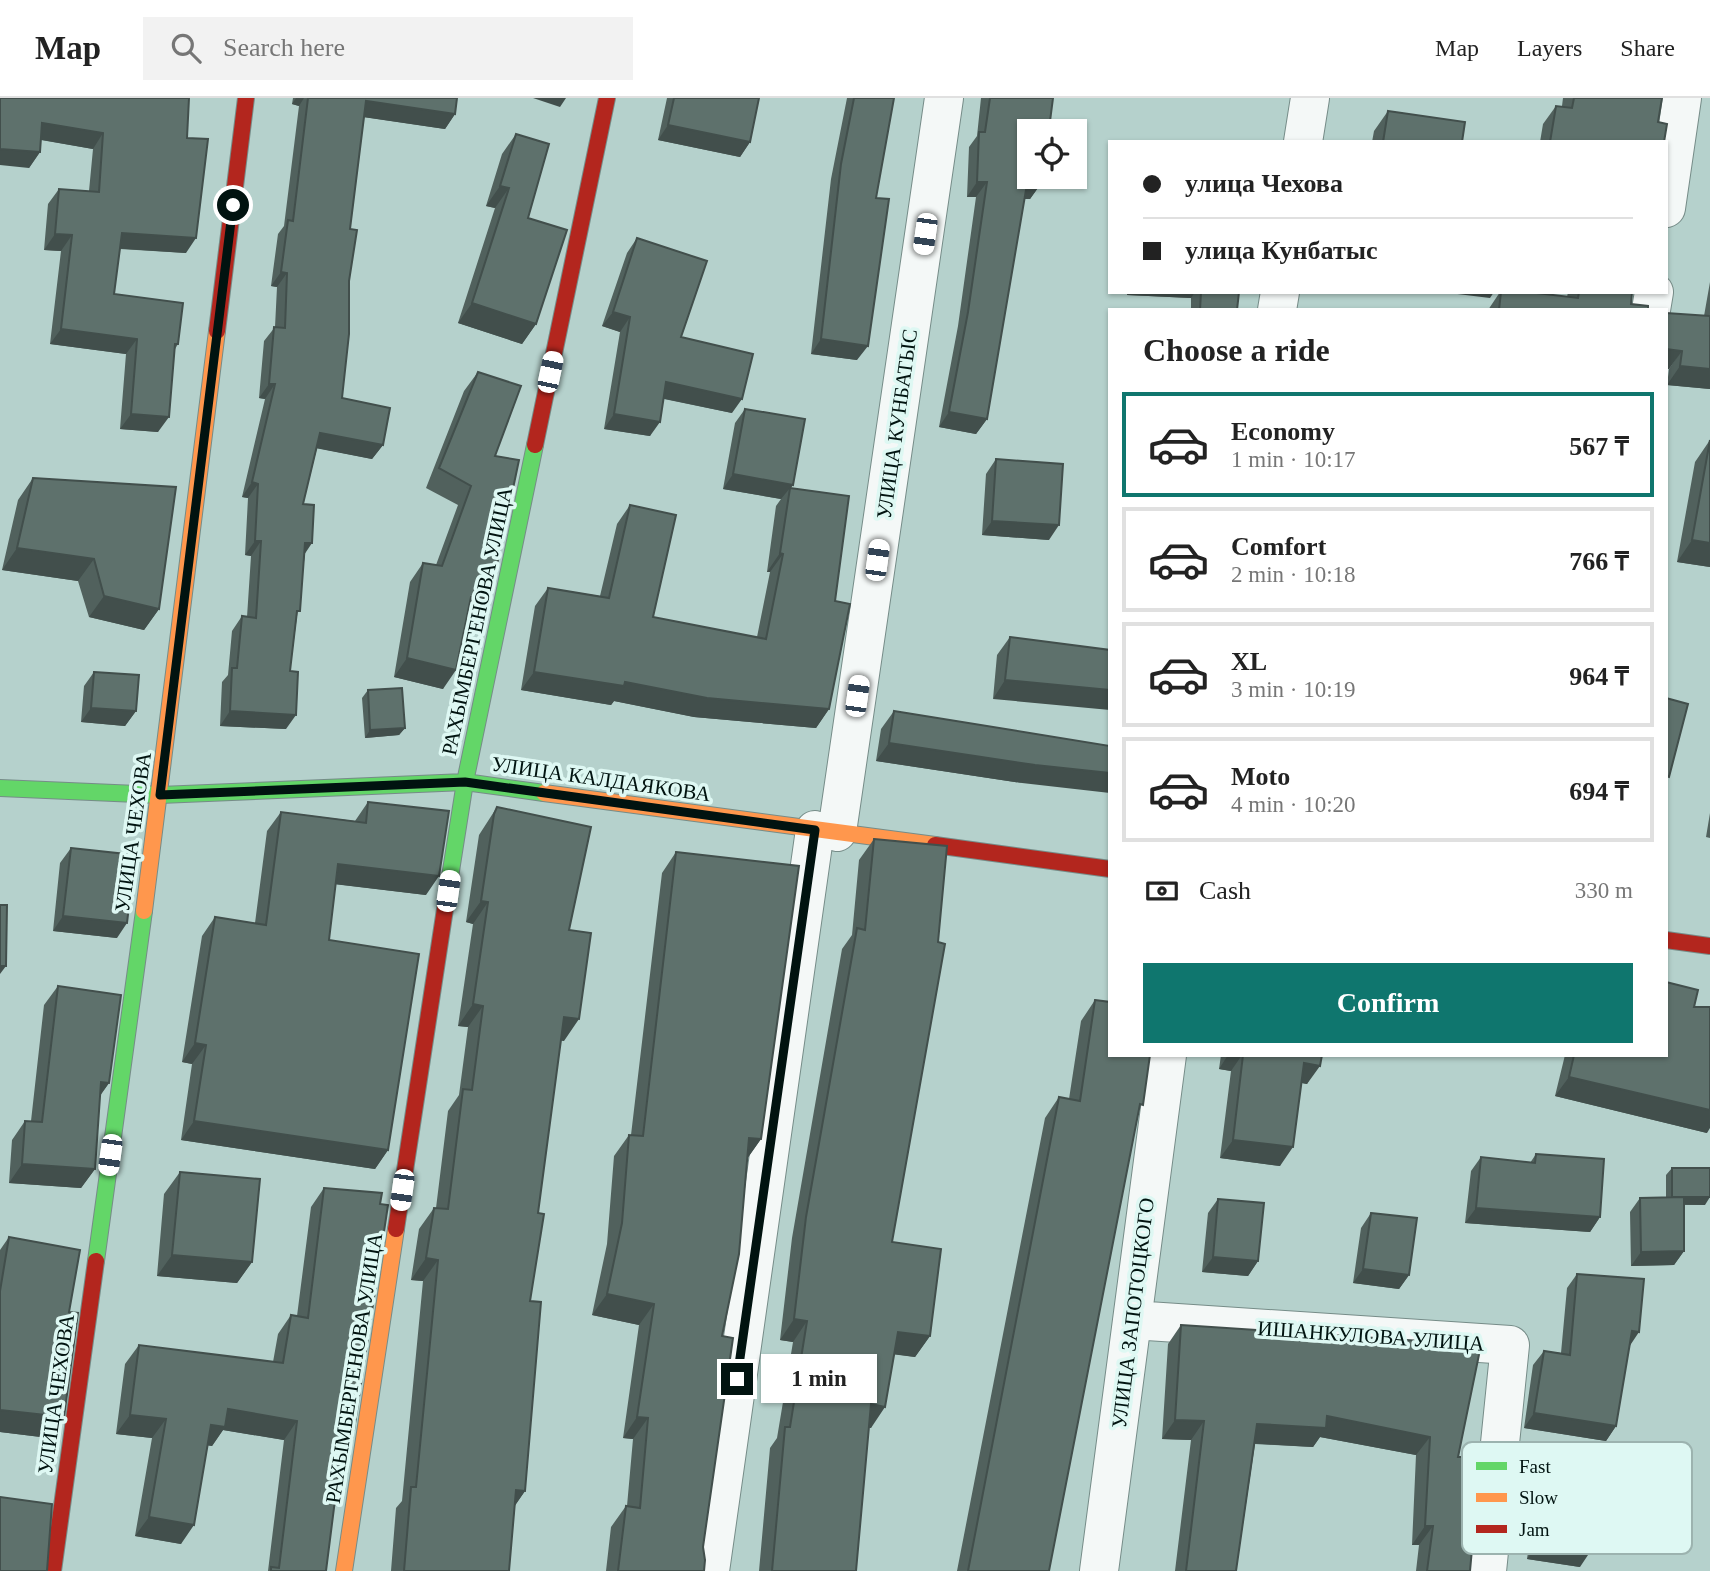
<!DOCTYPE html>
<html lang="en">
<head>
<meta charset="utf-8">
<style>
  :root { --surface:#fff; --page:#f2f2f2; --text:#222; --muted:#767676; --line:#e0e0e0; --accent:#0f766e }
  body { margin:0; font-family:"Times New Roman",serif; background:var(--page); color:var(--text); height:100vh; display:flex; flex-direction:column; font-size:26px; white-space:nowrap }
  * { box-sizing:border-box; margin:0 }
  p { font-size:23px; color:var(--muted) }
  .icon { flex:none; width:38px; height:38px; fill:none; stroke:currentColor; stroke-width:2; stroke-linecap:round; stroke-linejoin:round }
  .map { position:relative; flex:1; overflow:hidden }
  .side { position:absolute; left:1108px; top:210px; width:560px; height:749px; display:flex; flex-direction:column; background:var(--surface); border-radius:0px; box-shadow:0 2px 5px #0004 }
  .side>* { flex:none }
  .hud { position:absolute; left:1108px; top:42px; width:560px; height:154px; border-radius:0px; box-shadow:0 2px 5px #0004; display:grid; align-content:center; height:154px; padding:0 35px; background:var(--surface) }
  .buttons { position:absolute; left:1017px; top:21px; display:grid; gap:14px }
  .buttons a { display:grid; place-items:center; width:70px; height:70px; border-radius:0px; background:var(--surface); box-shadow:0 2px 5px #0004; font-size:35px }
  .end { position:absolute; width:32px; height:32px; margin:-16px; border:9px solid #011310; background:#fff; box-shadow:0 0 0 4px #fff }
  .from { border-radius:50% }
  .bubble { position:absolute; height:49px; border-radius:0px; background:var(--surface); box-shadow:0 2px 5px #0004; font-size:23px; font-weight:800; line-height:49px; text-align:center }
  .car { position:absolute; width:21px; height:42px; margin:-21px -10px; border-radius:9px; box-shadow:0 0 5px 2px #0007; background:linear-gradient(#fff 24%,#345 0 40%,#fff 0 76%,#345 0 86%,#fff 0) }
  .hud b { display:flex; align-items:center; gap:24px; height:66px; font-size:26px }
  .hud b+b { border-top:2px solid var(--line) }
  .hud i { width:18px; height:18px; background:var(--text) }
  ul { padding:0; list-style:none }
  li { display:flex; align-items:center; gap:21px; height:105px; margin:0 14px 10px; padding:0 21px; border:4px solid var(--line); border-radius:0px }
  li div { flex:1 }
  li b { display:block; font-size:26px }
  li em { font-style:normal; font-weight:800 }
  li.on { border-color:var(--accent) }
  li>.icon { width:63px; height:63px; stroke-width:1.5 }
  h2 { padding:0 35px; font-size:32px; line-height:84px }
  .pay { display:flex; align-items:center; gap:18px; height:77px; padding:0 35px; font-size:26px }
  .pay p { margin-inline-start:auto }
  .cta { display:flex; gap:14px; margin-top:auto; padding:14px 35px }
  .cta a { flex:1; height:80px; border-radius:0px; background:var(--accent); color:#fff; font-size:28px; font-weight:800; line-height:80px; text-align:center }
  header { display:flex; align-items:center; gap:42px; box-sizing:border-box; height:98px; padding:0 35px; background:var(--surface); border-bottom:2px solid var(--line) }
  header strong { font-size:33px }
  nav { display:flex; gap:38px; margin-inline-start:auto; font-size:24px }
  .search { width:490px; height:63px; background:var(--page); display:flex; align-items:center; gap:18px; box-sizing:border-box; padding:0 24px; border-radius:0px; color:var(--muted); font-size:26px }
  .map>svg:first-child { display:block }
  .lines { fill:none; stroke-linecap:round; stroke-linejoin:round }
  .street-casing { stroke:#768c88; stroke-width:40 }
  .fast-casing { stroke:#768c88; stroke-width:18 }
  .slow-casing { stroke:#768c88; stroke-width:18 }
  .jam-casing { stroke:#768c88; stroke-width:18 }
  .street { stroke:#f4f8f7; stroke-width:38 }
  .fast { stroke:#63d668; stroke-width:16 }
  .slow { stroke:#ff974d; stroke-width:16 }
  .jam { stroke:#b3261e; stroke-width:16 }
  .wall { fill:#51615d }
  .shaded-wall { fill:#424f4c }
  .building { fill:#5e716c; stroke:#424f4c; stroke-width:2 }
  .route { stroke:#011310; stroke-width:9 }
  .labels { text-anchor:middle; stroke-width:7; stroke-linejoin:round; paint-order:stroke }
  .street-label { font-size:21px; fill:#011310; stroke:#def8f3 }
  .key { fill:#def8f3; stroke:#9cb3af; stroke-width:2 }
  .key-label { font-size:19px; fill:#011310 }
</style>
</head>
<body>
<header>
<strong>Map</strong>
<div class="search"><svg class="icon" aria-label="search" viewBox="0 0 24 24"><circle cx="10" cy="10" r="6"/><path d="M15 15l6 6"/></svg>Search here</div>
<nav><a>Map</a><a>Layers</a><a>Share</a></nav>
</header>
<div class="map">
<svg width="1710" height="1473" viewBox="0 0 1710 1473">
  <rect width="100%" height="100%" fill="#b5d1cc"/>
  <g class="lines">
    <defs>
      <path id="street" d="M1303,44L1310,0
        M1666,110L1682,0
        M1277,212L1280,194
        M1651,212L1654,194
        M837,734L944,0
        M1132,1222L1510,1247L1487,1473
        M710,1473L815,732
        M1099,1473L1167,957"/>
      <path id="fast" d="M0,690L160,697L465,684L544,695
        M447,798L465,684L535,347
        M96,1163L144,813"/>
      <path id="slow" d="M544,695L935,747
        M144,813L217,233
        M344,1473L396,1131"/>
      <path id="jam" d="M217,233L246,0
        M535,347L607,0
        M935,747L1110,771
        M1666,842L1710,848
        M396,1131L447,798
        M53,1473L96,1163"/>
    </defs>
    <use href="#street" class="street-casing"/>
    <use href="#fast" class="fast-casing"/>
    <use href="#slow" class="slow-casing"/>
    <use href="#jam" class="jam-casing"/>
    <use href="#street" class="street"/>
    <use href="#fast" class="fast"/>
    <use href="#slow" class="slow"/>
    <use href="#jam" class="jam"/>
  </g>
  <path class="wall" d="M0,0L187,40L186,155L120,151L114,196L178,246L175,251L158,334L120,331L126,256L50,246L61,153L44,152L48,106L59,91L89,93L93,51L41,42L40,54L29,70Z
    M293,0H457L455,16L445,31L364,19L350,131L349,183L342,300L383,347L372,361L317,350L303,406L305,456L290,573L286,631L220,628L222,584L228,577L232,533L242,518L247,519L251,458L245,457L248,400L242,399L265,301L259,300L264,243L275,229L277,189L271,188L278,136L284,128L299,8L292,6Z
    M667,0H758L750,44L740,59L658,42Z
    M847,0H894L876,100L857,262L811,256L831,81Z
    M981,0H1053L1049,31L1047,33H1029L1040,87L1030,101H1024L987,321L976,336L939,329L958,228L976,99H967L969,49L977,38Z
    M1563,0H1662L1658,24L1664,44H1540L1543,26L1556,8H1562Z
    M1388,13L1462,44H1372L1374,33Z
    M516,36L536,226L522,246L458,225L495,110L486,108L502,56Z
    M637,140L681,239L732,315L664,301L650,338L604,331L620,234L602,228L627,155Z
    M1710,184V291L1667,287L1669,271L1704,218Z
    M1127,194H1239L1237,212H1191V200L1127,197Z
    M1500,194H1528L1567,199L1568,194H1632L1631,206L1648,212H1488Z
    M478,274L495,358L490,500L477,520L467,519L443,591L394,579L410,484L423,465L436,467L458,407L426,390L464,293Z
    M745,311L791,390L835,503L829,611L816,630L694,619L614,603L611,607L521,592L535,508L548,490L600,498L617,426L630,407L653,519L757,539L770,474H767L776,408L781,401L723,391L735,325Z
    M1710,342V469L1677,464L1695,364Z
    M996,361L1049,442L982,437L986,376Z
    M33,380L159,511L144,532L89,519L78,483L2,472L18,402Z
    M1010,539L1110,552L993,601L997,557Z
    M94,574L136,613L125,628L81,624L84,588Z
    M368,592L405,630L399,637L365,640L362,600Z
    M894,613L1022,685L876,663L881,631Z
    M368,704L426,797L335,786L329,842L388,1052L375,1071L181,1042L192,966L182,964L202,838L215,819L255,825L267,733L281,714L355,723Z
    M497,709L569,832L564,943L561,942L538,1115L530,1203L525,1393L515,1407L509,1473H391L396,1410L402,1403L423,1183L411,1182L419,1131L434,1110H436L448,1013L459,997L468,929L458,928L473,826L466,824L479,737Z
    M1710,715V740L1706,739Z
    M874,741L892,1144L930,1238L915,1259L894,1256L871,1330H869L856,1473H759L770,1350L777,1340L793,1244L780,1242L792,1140L842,851L852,837L859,762Z
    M71,750L117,840L53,833L60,765Z
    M676,754L761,1041L747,1061L722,1238L703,1449L704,1473H606L611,1429L626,1408H627L633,1341L623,1340L639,1227L592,1217L607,1146L614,1058L629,1037H631L662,775Z
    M1110,883V957L1139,1012L1049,1473H957L1045,1020L1059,999L1069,1001L1081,923L1095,902L1108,904Z
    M58,888L109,985L100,998L95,1071L81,1090L9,1085L12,1042L25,1023H31L44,907Z
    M1694,909L1707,1035L1555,998L1565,957H1666Z
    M1221,957H1322L1307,986L1302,985L1280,1068L1220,1060L1231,973L1219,971Z
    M1536,1056L1600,1119L1590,1134L1465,1125L1471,1073L1481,1059L1530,1065Z
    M1672,1070L1705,1107H1684V1153L1674,1167L1631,1168L1630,1114L1640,1100L1666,1099V1077Z
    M180,1074L252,1164L237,1185L157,1178L164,1096Z
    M324,1090L341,1351L326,1473H268L284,1342L223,1332L212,1348L207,1347L181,1446L135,1438L152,1340L116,1336L125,1266L139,1247L273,1264L278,1236L291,1217L297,1218L311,1109Z
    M1218,1101L1258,1163L1248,1178L1202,1174L1208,1115Z
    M1371,1115L1409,1177L1399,1191L1353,1185L1361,1130Z
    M9,1139L69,1214L49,1340L0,1334V1152Z
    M1577,1176L1616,1328L1606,1343L1524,1330L1533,1267L1544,1253L1561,1255L1567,1190Z
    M1181,1227L1481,1247L1458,1359L1463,1450L1470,1473H1416L1419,1447H1412L1416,1357L1320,1339L1313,1349L1255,1346L1236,1473H1175L1191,1342L1162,1341L1168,1246Z
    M1548,1380L1580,1469L1527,1461L1537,1394Z"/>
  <path class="shaded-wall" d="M296,0H304L299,8L292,6Z
    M533,0H566L560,9Z
    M366,3L455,16L445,31L356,18Z
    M42,25L103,35L93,51L31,40Z
    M668,27L750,44L740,59L658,42Z
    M0,51L40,54L29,70L0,67Z
    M977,84H987L976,99H967Z
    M1027,86L1040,87L1030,101H1016Z
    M500,88L509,90L495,110L486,108Z
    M122,135L196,140L186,155L111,150Z
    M55,136L72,137L61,153L44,152Z
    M281,174L287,175L277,189L271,188Z
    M1129,194H1195L1191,200L1127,197Z
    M1441,194H1494L1490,200Z
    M472,205L536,226L522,246L458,225Z
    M613,214L630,219L620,234L602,228Z
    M61,231L137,241L126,256L50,246Z
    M821,241L868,248L857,262L811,256Z
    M1666,251L1682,253L1669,271H1666Z
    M1680,268L1710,271V291L1667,287Z
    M666,284L742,301L732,315L656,299Z
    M269,286H275L265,301L259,300Z
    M949,314L987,321L976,336L939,329Z
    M131,316L169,319L158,334L120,331Z
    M614,316L660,324L650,338L604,331Z
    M320,335L383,347L372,361L310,349Z
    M733,376L793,387L789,393L790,390L781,401L723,391Z
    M252,384L258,386L248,400L242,399Z
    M992,423L1059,427L1049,442L982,437Z
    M1692,442L1710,445V469L1677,464Z
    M255,443H261L251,458L245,457Z
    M305,445H312L302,460Z
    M17,450L94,461L78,483L2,472Z
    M780,455L783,456L770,474H767Z
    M104,498L159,511L144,532L89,519Z
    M471,499L490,500L477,520L458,518Z
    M407,560L456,572L443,591L394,579Z
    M534,574L625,584L829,611L816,630L694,619L614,603L611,607L521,592Z
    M1005,582L1110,592V612L993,601Z
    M91,610L136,613L125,628L81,624Z
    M230,613L296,617L286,631L220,628Z
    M405,630L399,637L365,640L370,632Z
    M889,645L1110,675V695L1022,685L876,663Z
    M338,766L439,778L426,797L325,785Z
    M481,803L488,804L473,826L466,824Z
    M63,818L127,825L117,840L53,833Z
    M0,868H6L0,876Z
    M473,906L483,908L468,929L458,928Z
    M564,919L579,921L564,943L549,941Z
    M195,945L206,947L192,966L182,964Z
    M1228,957H1242L1231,973L1219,971Z
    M1304,965L1320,968L1307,986L1291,983Z
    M1569,979L1710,1012V1030L1707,1035L1555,998Z
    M101,984L109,985L95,1004Z
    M194,1023L388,1052L375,1071L181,1042Z
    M749,1040L761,1041L746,1062Z
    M1233,1042L1293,1049L1280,1068L1220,1060Z
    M22,1066L95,1071L81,1090L9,1085Z
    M1672,1099H1710L1705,1107L1666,1106Z
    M1476,1110L1600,1119L1590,1134L1465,1125Z
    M1684,1153L1674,1167L1631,1168L1641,1154Z
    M172,1157L252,1164L237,1185L157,1178Z
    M1213,1159L1258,1163L1248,1178L1202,1174Z
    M426,1160L438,1162L423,1183L411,1182Z
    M1363,1171L1409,1177L1399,1191L1353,1185Z
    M607,1196L654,1206L639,1227L592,1217Z
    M794,1221L807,1223L793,1244L780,1242Z
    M1632,1233L1639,1234L1629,1249Z
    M898,1234L930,1238L915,1259L883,1255Z
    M871,1306L885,1309L871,1330L856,1327Z
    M228,1311L297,1323L284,1342L223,1332L212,1348L197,1346L211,1327Z
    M0,1312L64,1319L49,1340L0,1334Z
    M1534,1315L1616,1328L1606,1343L1524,1330Z
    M130,1317L166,1321L152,1340L116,1336Z
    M1327,1318L1430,1339L1416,1357L1320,1339L1313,1349L1244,1345L1257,1326Z
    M637,1319L648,1320L633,1341L623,1340Z
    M1175,1322L1204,1323L1191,1342L1162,1341Z
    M344,1331L354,1332L341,1351Z
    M516,1392L525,1393L510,1415Z
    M149,1419L194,1427L181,1446L135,1438Z
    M1425,1428H1433L1419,1447H1412Z
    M1537,1446L1590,1454L1580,1469L1527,1461Z"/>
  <path class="building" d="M0,0H189L187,40L208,41L196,140L122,135L114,196L183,205L178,246H175L169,319L131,316L137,241L61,231L72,137L55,136L59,91L99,94L103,35L42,25L40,54L0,51Z
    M308,0H457L455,16L366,3L350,131L357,132L349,183V236L342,300L390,310L383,347L320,335L303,406L314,407L312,445H305L300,513H297L290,573L298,574L296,617L230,613L232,570H237L242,518L256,520L261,443H255L258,386L252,384L275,286H269L274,229L285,230L287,175L281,174L288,122L293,123Z
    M674,0H759L750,44L668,27Z
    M854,0H894L876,100L889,101L868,248L821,241L841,66Z
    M990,0H1053L1049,31H1042V33H1029V79H1040V87L1027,86L987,321L949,314L968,214L987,84H977L979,34H985Z
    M1574,0H1662L1658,24L1667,26L1664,44H1550L1556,8L1572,10Z
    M1388,13L1465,24L1462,44H1383Z
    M516,36L549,46L528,120L567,132L536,226L472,205L509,90L500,88Z
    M637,140L707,163L681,239L753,256L742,301L666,284L660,324L614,316L630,219L613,214Z
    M1201,194H1239L1237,212H1200Z
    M1501,194H1528L1578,200L1579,194H1632L1631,206L1648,208V212H1499Z
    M1666,215L1710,218V271L1680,268L1682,253L1666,251Z
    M478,274L521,288L495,358L519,362L490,500L471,499L456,572L407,560L423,465L442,468L471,388L439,370Z
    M745,311L805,321L793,387L733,376Z
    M1710,342V445L1692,442Z
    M996,361L1063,366L1059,427L992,423Z
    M33,380L176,389L159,511L104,498L94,461L17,450Z
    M790,390L849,398L835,503L850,506L829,611L707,600L625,584L624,588L534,574L548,490L609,500L630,407L676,417L653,519L766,541L783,456L780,455Z
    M1010,539L1110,552V592L1005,582Z
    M94,574L139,577L136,613L91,610Z
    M402,590L405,630L370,632L368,592Z
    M1666,600L1688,606L1669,679L1666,678Z
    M894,613L1110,648V675L1035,667L889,645Z
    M368,704L449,713L439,778L338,766L329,842L419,856L388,1052L194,1023L206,947L195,945L215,819L266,827L281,714L366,725Z
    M497,709L591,729L569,832L591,835L579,921L564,919L538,1115L544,1116L530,1203L541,1204L525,1393L516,1392L509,1473H404L411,1389H416L438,1162L426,1160L434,1110L448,1111L463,991L472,992L483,908L473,906L488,804L481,803L494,716Z
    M874,741L947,748L938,844L945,846L892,1144L941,1151L930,1238L898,1234L885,1309L871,1306L856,1473H772L785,1329H790L807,1223L794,1221L806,1119L857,830L865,832Z
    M71,750L135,757L127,825L63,818Z
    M676,754L799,768L761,1041L749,1040L739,1156L722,1238L733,1240L703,1449L705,1462L704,1473H618L626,1408L640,1410L648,1320L637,1319L654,1206L607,1196L622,1125L629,1037L643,1038Z
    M0,807H7L6,868H0Z
    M1666,884L1698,892L1694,909H1710V1012L1569,979L1574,957H1666Z
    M58,888L121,897L109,985L101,984L95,1071L22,1066L25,1023L42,1024Z
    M1095,902L1110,904V957H1150L1143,1007L1140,1006L1049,1473H968L1059,999L1080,1003Z
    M1243,957H1322L1320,968L1304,965L1293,1049L1233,1042Z
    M1536,1056L1604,1061L1600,1119L1476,1110L1481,1059L1535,1065Z
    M1672,1070H1710V1099H1672Z
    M180,1074L260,1081L252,1164L172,1157Z
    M324,1090L382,1095L380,1106L388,1107L354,1332L344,1331L326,1473H271V1469L279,1470L297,1323L228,1311L225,1329L211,1327L194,1427L149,1419L166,1321L130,1317L139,1247L283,1265L291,1217L308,1220Z
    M1684,1099V1153L1641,1154L1640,1100Z
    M1218,1101L1264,1105L1258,1163L1213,1159Z
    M1371,1115L1417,1120L1409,1177L1363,1171Z
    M9,1139L80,1152L69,1214L78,1215L64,1319L0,1312V1193Z
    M1577,1176L1644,1181L1639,1234L1632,1233L1616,1328L1534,1315L1544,1253L1570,1257Z
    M1181,1227L1481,1247L1458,1359H1468L1463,1450L1472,1451L1470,1473H1427L1433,1428H1425L1430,1339L1327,1318L1326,1330L1257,1326L1236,1473H1186L1204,1323L1175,1322Z
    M0,1399L52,1406L47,1473H0Z"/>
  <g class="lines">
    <path class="route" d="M233,107L160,697L465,684L815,732L737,1281"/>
  </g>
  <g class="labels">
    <g class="street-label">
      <text transform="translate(897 326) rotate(-82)" y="7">УЛИЦА КУНБАТЫС</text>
      <text transform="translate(477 523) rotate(-78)" y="7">РАХЫМБЕРГЕНОВА УЛИЦА</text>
      <text transform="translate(601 681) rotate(8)" y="7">УЛИЦА КАЛДАЯКОВА</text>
      <text transform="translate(133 734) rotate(-82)" y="7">УЛИЦА ЧЕХОВА</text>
      <text transform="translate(1133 1215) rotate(-83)" y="7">УЛИЦА ЗАПОТОЦКОГО</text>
      <text transform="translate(1371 1238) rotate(4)" y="7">ИШАНКУЛОВА УЛИЦА</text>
      <text transform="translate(354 1270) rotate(-81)" y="7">РАХЫМБЕРГЕНОВА УЛИЦА</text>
      <text transform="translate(56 1296) rotate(-82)" y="7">УЛИЦА ЧЕХОВА</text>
    </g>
  </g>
  <rect x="1462" y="1344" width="230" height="112" rx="10" class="key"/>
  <rect x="1476" y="1364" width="31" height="8" fill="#63d668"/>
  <rect x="1476" y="1395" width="31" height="9" fill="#ff974d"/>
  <rect x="1476" y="1427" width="31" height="8" fill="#b3261e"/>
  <g class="key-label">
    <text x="1519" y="1375">Fast</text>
    <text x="1519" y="1406">Slow</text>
    <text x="1519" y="1438">Jam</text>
  </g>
</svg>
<div class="buttons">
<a><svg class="icon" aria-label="locate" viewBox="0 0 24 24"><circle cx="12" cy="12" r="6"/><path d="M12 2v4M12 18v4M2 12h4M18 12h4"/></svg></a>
</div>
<i class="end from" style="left:233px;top:107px"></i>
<i class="end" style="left:737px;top:1281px"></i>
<div class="bubble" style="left:761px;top:1256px;width:116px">1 min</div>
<i class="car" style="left:925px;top:136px;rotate:188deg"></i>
<i class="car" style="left:550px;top:274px;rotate:12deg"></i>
<i class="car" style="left:877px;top:462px;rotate:8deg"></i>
<i class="car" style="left:857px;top:598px;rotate:8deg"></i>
<i class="car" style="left:448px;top:793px;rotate:8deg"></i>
<i class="car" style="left:110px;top:1057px;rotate:188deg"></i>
<i class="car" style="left:402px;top:1092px;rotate:188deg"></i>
<div class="hud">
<b><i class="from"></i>улица Чехова</b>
<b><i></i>улица Кунбатыс</b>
</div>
<section class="side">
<h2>Choose a ride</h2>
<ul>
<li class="on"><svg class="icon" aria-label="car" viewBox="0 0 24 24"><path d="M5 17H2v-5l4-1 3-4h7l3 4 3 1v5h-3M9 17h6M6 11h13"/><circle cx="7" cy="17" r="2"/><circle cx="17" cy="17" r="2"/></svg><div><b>Economy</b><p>1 min · 10:17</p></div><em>567 ₸</em></li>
<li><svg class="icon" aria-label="car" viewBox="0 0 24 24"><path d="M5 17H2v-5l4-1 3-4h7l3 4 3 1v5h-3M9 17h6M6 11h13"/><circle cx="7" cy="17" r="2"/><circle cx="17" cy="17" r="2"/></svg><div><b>Comfort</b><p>2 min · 10:18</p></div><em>766 ₸</em></li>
<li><svg class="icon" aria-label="car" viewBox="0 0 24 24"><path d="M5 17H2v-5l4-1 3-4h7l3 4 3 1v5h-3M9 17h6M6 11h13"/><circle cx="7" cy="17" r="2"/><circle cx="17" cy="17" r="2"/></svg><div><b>XL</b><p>3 min · 10:19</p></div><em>964 ₸</em></li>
<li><svg class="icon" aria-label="car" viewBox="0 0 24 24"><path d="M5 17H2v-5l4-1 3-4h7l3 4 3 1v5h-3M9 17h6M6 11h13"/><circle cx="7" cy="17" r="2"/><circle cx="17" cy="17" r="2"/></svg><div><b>Moto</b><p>4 min · 10:20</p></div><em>694 ₸</em></li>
</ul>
<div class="pay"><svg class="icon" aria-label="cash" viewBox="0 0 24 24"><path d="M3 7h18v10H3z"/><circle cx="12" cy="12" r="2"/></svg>Cash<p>330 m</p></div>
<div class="cta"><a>Confirm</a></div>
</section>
</div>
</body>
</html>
